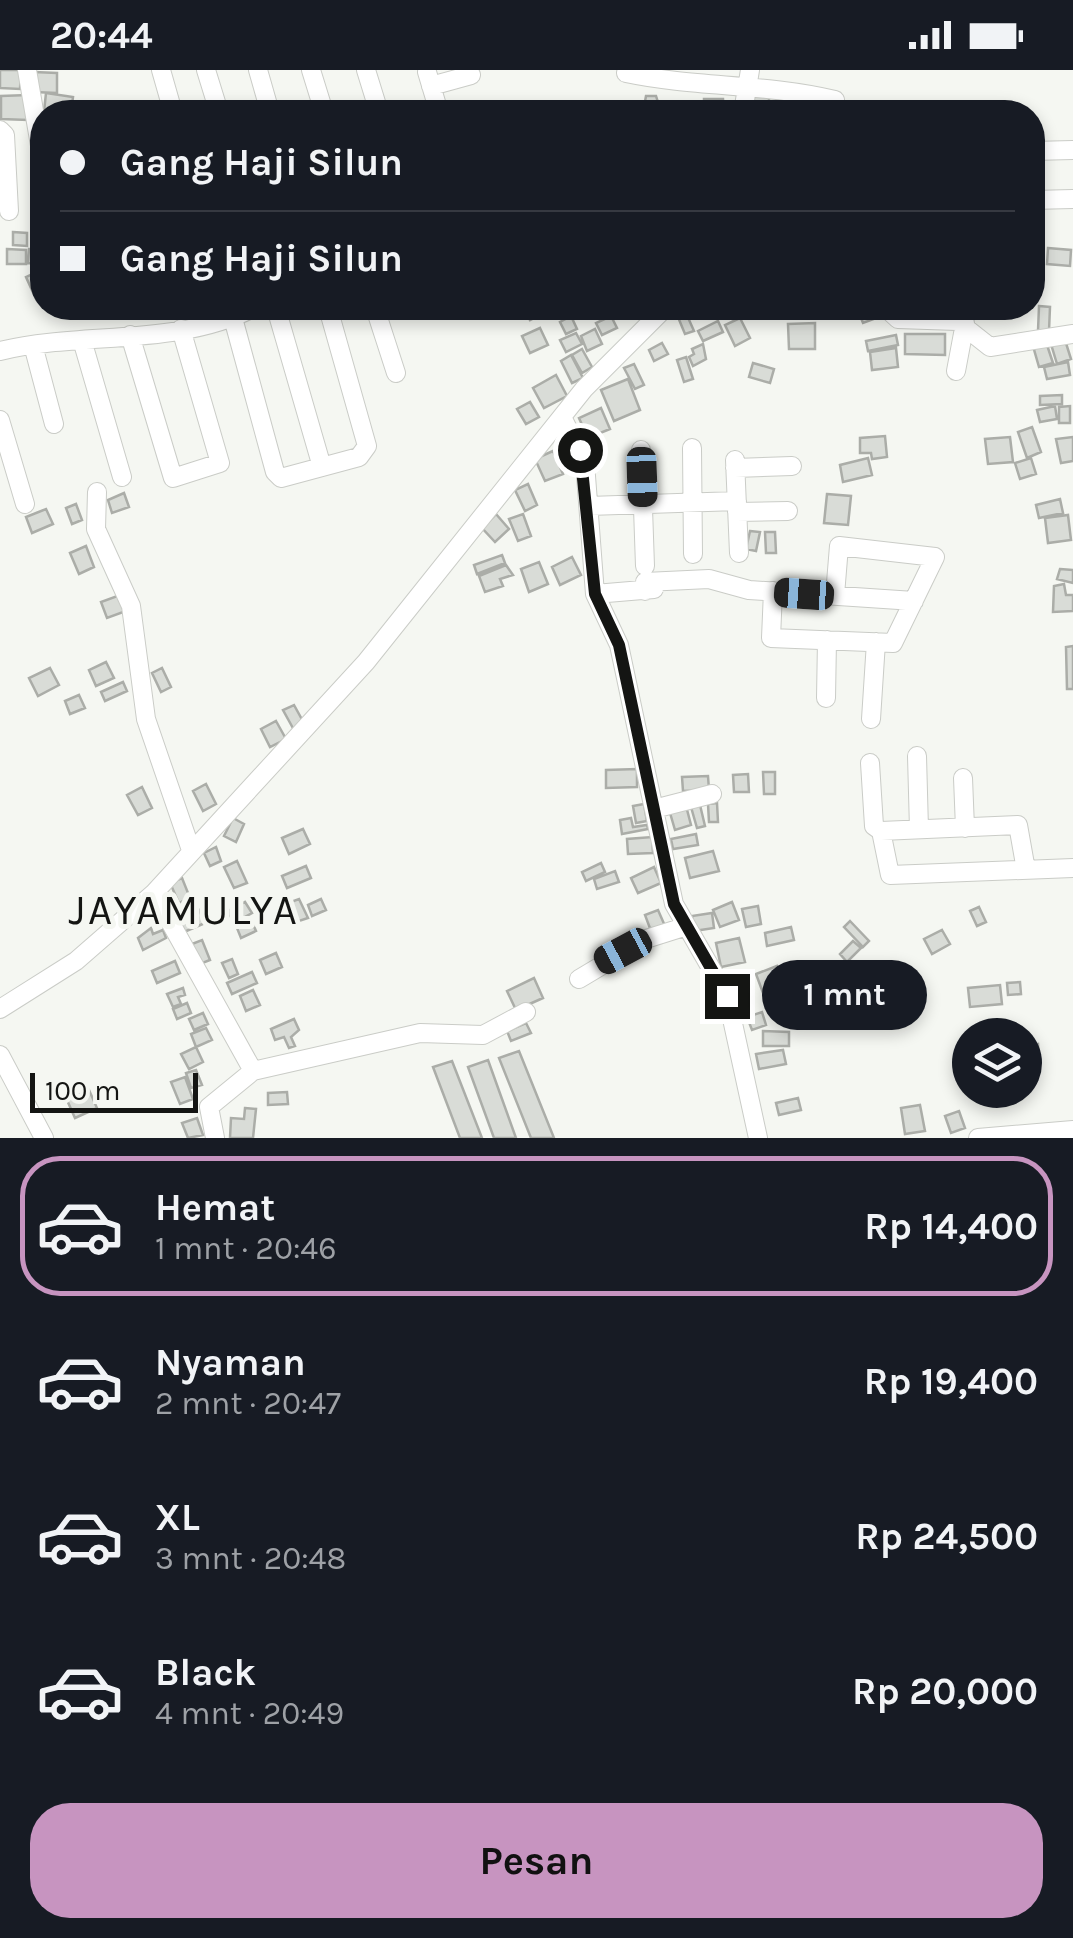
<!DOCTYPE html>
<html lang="id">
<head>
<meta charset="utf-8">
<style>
  :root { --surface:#171b24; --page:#242831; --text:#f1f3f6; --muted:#9ea1a6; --line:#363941; --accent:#c794c0 }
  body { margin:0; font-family:Karla,sans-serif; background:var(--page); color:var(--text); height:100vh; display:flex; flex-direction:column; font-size:38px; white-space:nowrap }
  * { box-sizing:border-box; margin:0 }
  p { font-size:32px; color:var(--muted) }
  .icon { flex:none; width:55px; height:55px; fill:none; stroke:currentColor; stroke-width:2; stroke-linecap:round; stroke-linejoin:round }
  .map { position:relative; height:1068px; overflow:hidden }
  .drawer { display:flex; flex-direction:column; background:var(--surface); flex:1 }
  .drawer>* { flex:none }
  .banner { position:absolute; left:30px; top:30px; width:1015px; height:220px; border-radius:40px; box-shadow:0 5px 15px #0003; display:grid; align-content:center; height:220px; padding:0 30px; background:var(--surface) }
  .tools { position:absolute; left:952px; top:948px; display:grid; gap:20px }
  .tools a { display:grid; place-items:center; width:90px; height:90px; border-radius:50%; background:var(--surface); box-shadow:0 5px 15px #0003; font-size:50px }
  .scale { position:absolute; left:30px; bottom:25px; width:168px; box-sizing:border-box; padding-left:10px; border:5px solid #141513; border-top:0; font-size:28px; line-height:35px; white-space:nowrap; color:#141513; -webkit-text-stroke:8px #f5f7f2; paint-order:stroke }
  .end { position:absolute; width:45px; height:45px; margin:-22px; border:12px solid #141513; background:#fff; box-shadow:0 0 0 5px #fff }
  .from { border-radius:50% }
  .bubble { position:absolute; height:70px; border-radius:35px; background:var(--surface); box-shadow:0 5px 15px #0003; font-size:32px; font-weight:700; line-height:70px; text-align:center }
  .car { position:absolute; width:30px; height:60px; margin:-30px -15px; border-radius:12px; box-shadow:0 0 8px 2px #0007; background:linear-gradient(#222 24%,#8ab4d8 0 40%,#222 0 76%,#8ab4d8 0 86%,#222 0) }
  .banner b { display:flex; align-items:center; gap:35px; height:95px; font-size:38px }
  .banner b+b { border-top:2px solid var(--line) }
  .banner i { width:25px; height:25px; background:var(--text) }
  ul { padding:18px 0 0; list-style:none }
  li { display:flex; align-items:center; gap:30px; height:140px; margin:0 20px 15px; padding:0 10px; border:5px solid transparent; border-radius:40px }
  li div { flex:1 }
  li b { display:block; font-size:38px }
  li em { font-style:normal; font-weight:700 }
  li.current { border-color:var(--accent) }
  li>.icon { width:90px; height:90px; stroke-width:1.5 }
  .action { display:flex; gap:20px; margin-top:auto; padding:20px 30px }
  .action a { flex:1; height:115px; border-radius:40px; background:var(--accent); color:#111; font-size:40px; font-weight:700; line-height:115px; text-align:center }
  .status { display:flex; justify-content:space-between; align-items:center; height:70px; padding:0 50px; background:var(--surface); direction:ltr }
  .status svg { height:28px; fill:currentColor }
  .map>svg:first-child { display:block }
  .building { fill:#d9dcd7; stroke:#abada8; stroke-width:2.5 }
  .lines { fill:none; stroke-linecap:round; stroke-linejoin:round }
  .minor-casing { stroke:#caccc7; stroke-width:20 }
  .minor { stroke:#fff; stroke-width:18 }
  .route { stroke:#141513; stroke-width:12 }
  .labels { text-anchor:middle; stroke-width:10; stroke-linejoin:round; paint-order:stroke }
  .quarter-label { font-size:42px; letter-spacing:2.5px; fill:#141513; stroke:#f5f7f2 }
</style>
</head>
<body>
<div class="status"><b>20:44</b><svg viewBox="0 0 49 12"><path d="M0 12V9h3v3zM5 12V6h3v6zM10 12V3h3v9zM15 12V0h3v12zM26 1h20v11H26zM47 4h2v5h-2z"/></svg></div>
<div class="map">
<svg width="1073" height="1068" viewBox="0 0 1073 1068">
  <rect width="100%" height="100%" fill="#f5f7f2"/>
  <path class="building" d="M0,0H21L20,19L0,18Z
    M34,2L57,3V23L34,22Z
    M46,23L73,27L71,42H44Z
    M753,23L769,24V42H753Z
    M28,25V50L1,49V26Z
    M646,26H656L661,42H643Z
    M801,27L834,30L833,42H800Z
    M785,28L798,30L796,42H782Z
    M704,29H723L724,42H704Z
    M13,162L27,163V176L13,175Z
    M1048,178L1071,180L1070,196L1047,194Z
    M7,179L26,180V194H7Z
    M29,179L42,180V194L28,193Z
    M41,200L42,226L36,229L26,207Z
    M1039,236L1050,237L1049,261H1038Z
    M523,238H543L546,242L530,250Z
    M873,238H884L887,244L863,253L859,243Z
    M686,243L694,261L685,264L678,247Z
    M571,246L577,259L566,264L560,252Z
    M611,246L617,258L602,265L596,253Z
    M740,248L750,268L735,276L725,255Z
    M718,251L723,262L703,271L698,261Z
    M815,253V279H789L788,254Z
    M540,258L548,275L530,283L522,266Z
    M595,259L602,274L587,281L581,266Z
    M576,263L582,274L566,282L560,270Z
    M905,264H945V285L905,284Z
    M896,265L898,275L868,281L866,271Z
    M1065,270L1071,289L1057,294L1051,274Z
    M1046,272L1053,293L1039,297L1033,276Z
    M662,273L668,284L654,291L649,280Z
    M703,274L706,289L693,296L689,287L694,284L692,279Z
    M896,278L898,297L872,300L870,282Z
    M582,279L592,297L582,303L572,285Z
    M571,285L583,308L572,313L561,291Z
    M686,287L693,309L684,312L677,290Z
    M1068,292L1070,305L1047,309L1044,297Z
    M753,293L774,299L770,313L749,307Z
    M634,294L644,315L635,319L624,298Z
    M556,305L567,326L544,338L533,318Z
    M628,309L640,340L614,351L601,320Z
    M1062,325V334L1040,335V326Z
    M530,332L539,347L526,354L517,339Z
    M1055,336L1057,349L1040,352L1037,340Z
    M1070,336V353H1059V337Z
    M601,338L610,359L588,368L579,348Z
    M1032,357L1041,382L1027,388L1018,362Z
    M885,366L887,387L872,389L871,383H860V368Z
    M1010,367L1013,392L988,394L985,369Z
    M1073,367V391L1061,393L1056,369Z
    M565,371L577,396L570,399L558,374Z
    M553,381L563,404L545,411L535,389Z
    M868,388L872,405L843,412L840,395Z
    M1031,388L1036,404L1020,409L1015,393Z
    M528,414L537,435L525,441L515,420Z
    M124,423L129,437L112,443L108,430Z
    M827,424L851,426L848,455L824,453Z
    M1060,429L1063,443L1039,448L1036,435Z
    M76,434L82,450L72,454L66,438Z
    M46,439L53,454L32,463L26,447Z
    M496,444L509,459L495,472L482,458Z
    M523,444L531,466L518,471L509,449Z
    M1068,445L1071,470L1048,473L1045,448Z
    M750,461L760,462L756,481L746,479Z
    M765,462H775L776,483H766Z
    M86,476L94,497L79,504L70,483Z
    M502,485L505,493L477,504L474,495Z
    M572,487L581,505L560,515L552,497Z
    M539,492L548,514L529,522L521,499Z
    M506,495L513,505L500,509L503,516L485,522L479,506Z
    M1060,499L1073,500V513L1057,509Z
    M1064,514L1066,525H1073V541L1053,542L1054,516Z
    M120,525L126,541L107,548L101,532Z
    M1073,576V619H1067L1066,577Z
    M106,592L114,608L96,616L89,600Z
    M50,598L59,615L38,626L29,608Z
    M162,598L171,617L161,622L152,603Z
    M123,612L127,621L105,631L101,622Z
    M79,625L85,638L70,644L65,631Z
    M294,635L305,655L294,660L283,640Z
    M276,651L286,669L270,677L261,659Z
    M637,699V717L606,718V700Z
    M763,702H775V724H764Z
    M748,704L749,722H734L733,705Z
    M708,706L709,720L683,721L682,707Z
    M206,714L216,734L203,741L193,721Z
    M142,717L152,738L138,745L127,725Z
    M685,732L691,755L675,760L668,736Z
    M717,733L718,752H709L708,734Z
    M644,734L647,751L636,753L633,736Z
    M700,735L705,756L697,758L691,737Z
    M233,748L244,754L236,772L224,766Z
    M631,748L633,757L647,755L648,759L622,764L620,750Z
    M303,759L310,774L289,784L282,768Z
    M696,764L698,775L673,779L671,769Z
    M652,767L653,783L628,784L627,769Z
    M216,777L221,791L210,796L204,783Z
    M713,781L719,801L690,808L685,788Z
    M237,791L247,813L234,818L224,797Z
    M601,793L605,802L586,811L582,802Z
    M306,796L311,808L287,818L282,806Z
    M654,797L661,813L638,823L631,808Z
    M615,801L619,812L597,819L594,809Z
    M182,808L190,828L179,833L170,813Z
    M299,829L308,848L296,852L288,833Z
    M321,829L326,840L312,846L308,835Z
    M245,832L252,843L234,853L228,841Z
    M732,832L739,850L720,857L713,840Z
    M758,836L761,854L746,857L742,839Z
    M979,837L986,852L977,856L970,841Z
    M199,840L205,853L184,862L179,849Z
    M658,840L665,856L651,861L645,845Z
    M712,843L714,858L694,861L692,846Z
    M850,851L869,871L863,877L844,857Z
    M252,852L256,861L241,868L237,858Z
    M791,857L794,870L767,876L765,863Z
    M151,858L153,864L163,860L166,868L143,880L138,868Z
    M942,860L950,874L932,884L924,869Z
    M739,868L745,892L721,897L716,873Z
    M202,870L210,890L200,894L192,874Z
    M853,871L861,878L847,892L840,884Z
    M276,883L282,897L266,904L260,890Z
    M232,889L238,904L229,908L222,893Z
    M175,891L180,903L157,913L152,901Z
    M777,896L784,916L763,923L756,904Z
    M252,902L257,913L232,924L227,913Z
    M534,908L543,928L516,940L507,921Z
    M1020,912L1021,924L1008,925L1007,913Z
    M1000,915L1002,934L970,937L968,918Z
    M183,918L185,925L178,927L181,934L173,937L167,924Z
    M253,920L260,935L246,941L240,926Z
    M187,933L191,943L177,949L173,939Z
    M762,942L766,955L752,960L747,947Z
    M203,943L208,954L194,960L189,949Z
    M294,949L299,960L291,967L295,976L289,978L284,967L275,970L271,959Z
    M526,953L531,963L511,971L507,961Z
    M206,958L212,970L196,977L191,964Z
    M763,961L789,962V976H763Z
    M1038,974L1039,988L1026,990L1025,976Z
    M196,977L203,992L189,999L181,984Z
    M783,980L786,994L759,999L756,984Z
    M519,981L554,1068H531L499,988Z
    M488,990L516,1068H494L468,997Z
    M452,991L482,1068H460L433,997Z
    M196,1000L202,1015L191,1018L186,1003Z
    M185,1007L193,1029L180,1034L171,1012Z
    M89,1020L97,1038L75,1048L67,1030Z
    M287,1022L288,1034L268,1035V1023Z
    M798,1028L801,1040L779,1045L776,1033Z
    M920,1035L925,1061L905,1064L901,1038Z
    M245,1038L256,1039L253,1068H230L231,1048L244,1049Z
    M959,1041L965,1058L951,1063L945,1046Z
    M197,1048L203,1065L188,1068L182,1053Z"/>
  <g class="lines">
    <defs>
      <path id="minor" d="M27,0L42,87
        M161,0L173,42
        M206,0L219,42
        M258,0L270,42
        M311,0L324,42
        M366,0L379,42
        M427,2L439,42
        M626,3C697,18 763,13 835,30
        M431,16L471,5
        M743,42L750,0
        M0,60L5,65L9,141
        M1032,81L1073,80
        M1032,130L1073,129
        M276,238L322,397
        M375,238L396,303
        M886,238L898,249L957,251L990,277L1073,264
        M233,248L275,402L281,408L359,387L367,376L328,238
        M130,265L173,408L220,393L181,259
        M82,270L122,407
        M33,275L54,354
        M0,281C82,261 177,277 253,238
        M956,301L965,253
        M562,347L585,393L595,524L619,575L674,834L727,926L758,1068
        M0,350L25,434
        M692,378L693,484
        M641,380L645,496
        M735,390L739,483
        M735,398L792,396
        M97,422L96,459L131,536L146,649L191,780
        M589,436L737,431
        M737,442L788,441
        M645,521V512L709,509L749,520L914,531
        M773,521L771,568L893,573L935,487L839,476L835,525
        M595,524L654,519
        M826,628L827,570
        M871,649L876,572
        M917,686L919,759
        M870,693L874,756L881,761L890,805L1073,798
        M963,708L965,758
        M654,739L712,724
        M881,761L1018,755L1026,800
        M154,823L253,1001
        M579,909L646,869L684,857
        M0,939L76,891L154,823L366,592L584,319L665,238
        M0,985L44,1068
        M215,1068L209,1037L253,1001L420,963L483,965L526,942
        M978,1068L1073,1060"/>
    </defs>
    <use href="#minor" class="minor-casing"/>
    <use href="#minor" class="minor"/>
  </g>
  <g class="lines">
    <path class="route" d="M580,380L595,524L619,575L674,834L727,926"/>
  </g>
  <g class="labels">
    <g class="quarter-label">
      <text x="184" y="854">JAYAMULYA</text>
    </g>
  </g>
</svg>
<div class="tools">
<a><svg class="icon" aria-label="layers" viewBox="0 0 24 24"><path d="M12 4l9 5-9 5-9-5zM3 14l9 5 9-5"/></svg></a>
</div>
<div class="scale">100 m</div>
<i class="end from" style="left:580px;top:380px"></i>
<i class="end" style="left:727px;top:926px"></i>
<div class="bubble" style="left:762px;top:890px;width:165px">1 mnt</div>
<i class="car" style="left:642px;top:407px;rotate:178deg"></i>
<i class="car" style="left:804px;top:524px;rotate:274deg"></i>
<i class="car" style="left:623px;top:881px;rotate:242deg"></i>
<div class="banner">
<b><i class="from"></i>Gang Haji Silun</b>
<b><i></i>Gang Haji Silun</b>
</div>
</div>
<section class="drawer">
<ul>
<li class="current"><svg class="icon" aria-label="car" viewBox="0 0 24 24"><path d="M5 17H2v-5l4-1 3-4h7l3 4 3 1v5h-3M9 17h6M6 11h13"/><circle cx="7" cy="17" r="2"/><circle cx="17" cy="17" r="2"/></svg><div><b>Hemat</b><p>1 mnt · 20:46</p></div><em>Rp 14,400</em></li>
<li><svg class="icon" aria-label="car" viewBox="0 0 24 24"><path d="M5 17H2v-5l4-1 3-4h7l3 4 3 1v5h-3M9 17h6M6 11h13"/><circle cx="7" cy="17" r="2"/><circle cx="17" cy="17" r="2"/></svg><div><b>Nyaman</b><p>2 mnt · 20:47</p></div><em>Rp 19,400</em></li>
<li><svg class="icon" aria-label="car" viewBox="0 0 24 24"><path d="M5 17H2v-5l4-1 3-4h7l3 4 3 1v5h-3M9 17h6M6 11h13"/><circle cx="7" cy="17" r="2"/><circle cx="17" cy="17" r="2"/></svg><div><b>XL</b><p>3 mnt · 20:48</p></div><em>Rp 24,500</em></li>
<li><svg class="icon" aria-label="car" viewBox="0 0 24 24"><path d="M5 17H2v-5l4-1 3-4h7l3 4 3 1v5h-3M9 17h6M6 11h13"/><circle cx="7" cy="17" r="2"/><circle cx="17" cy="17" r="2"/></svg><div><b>Black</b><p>4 mnt · 20:49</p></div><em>Rp 20,000</em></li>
</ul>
<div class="action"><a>Pesan</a></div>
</section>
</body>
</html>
